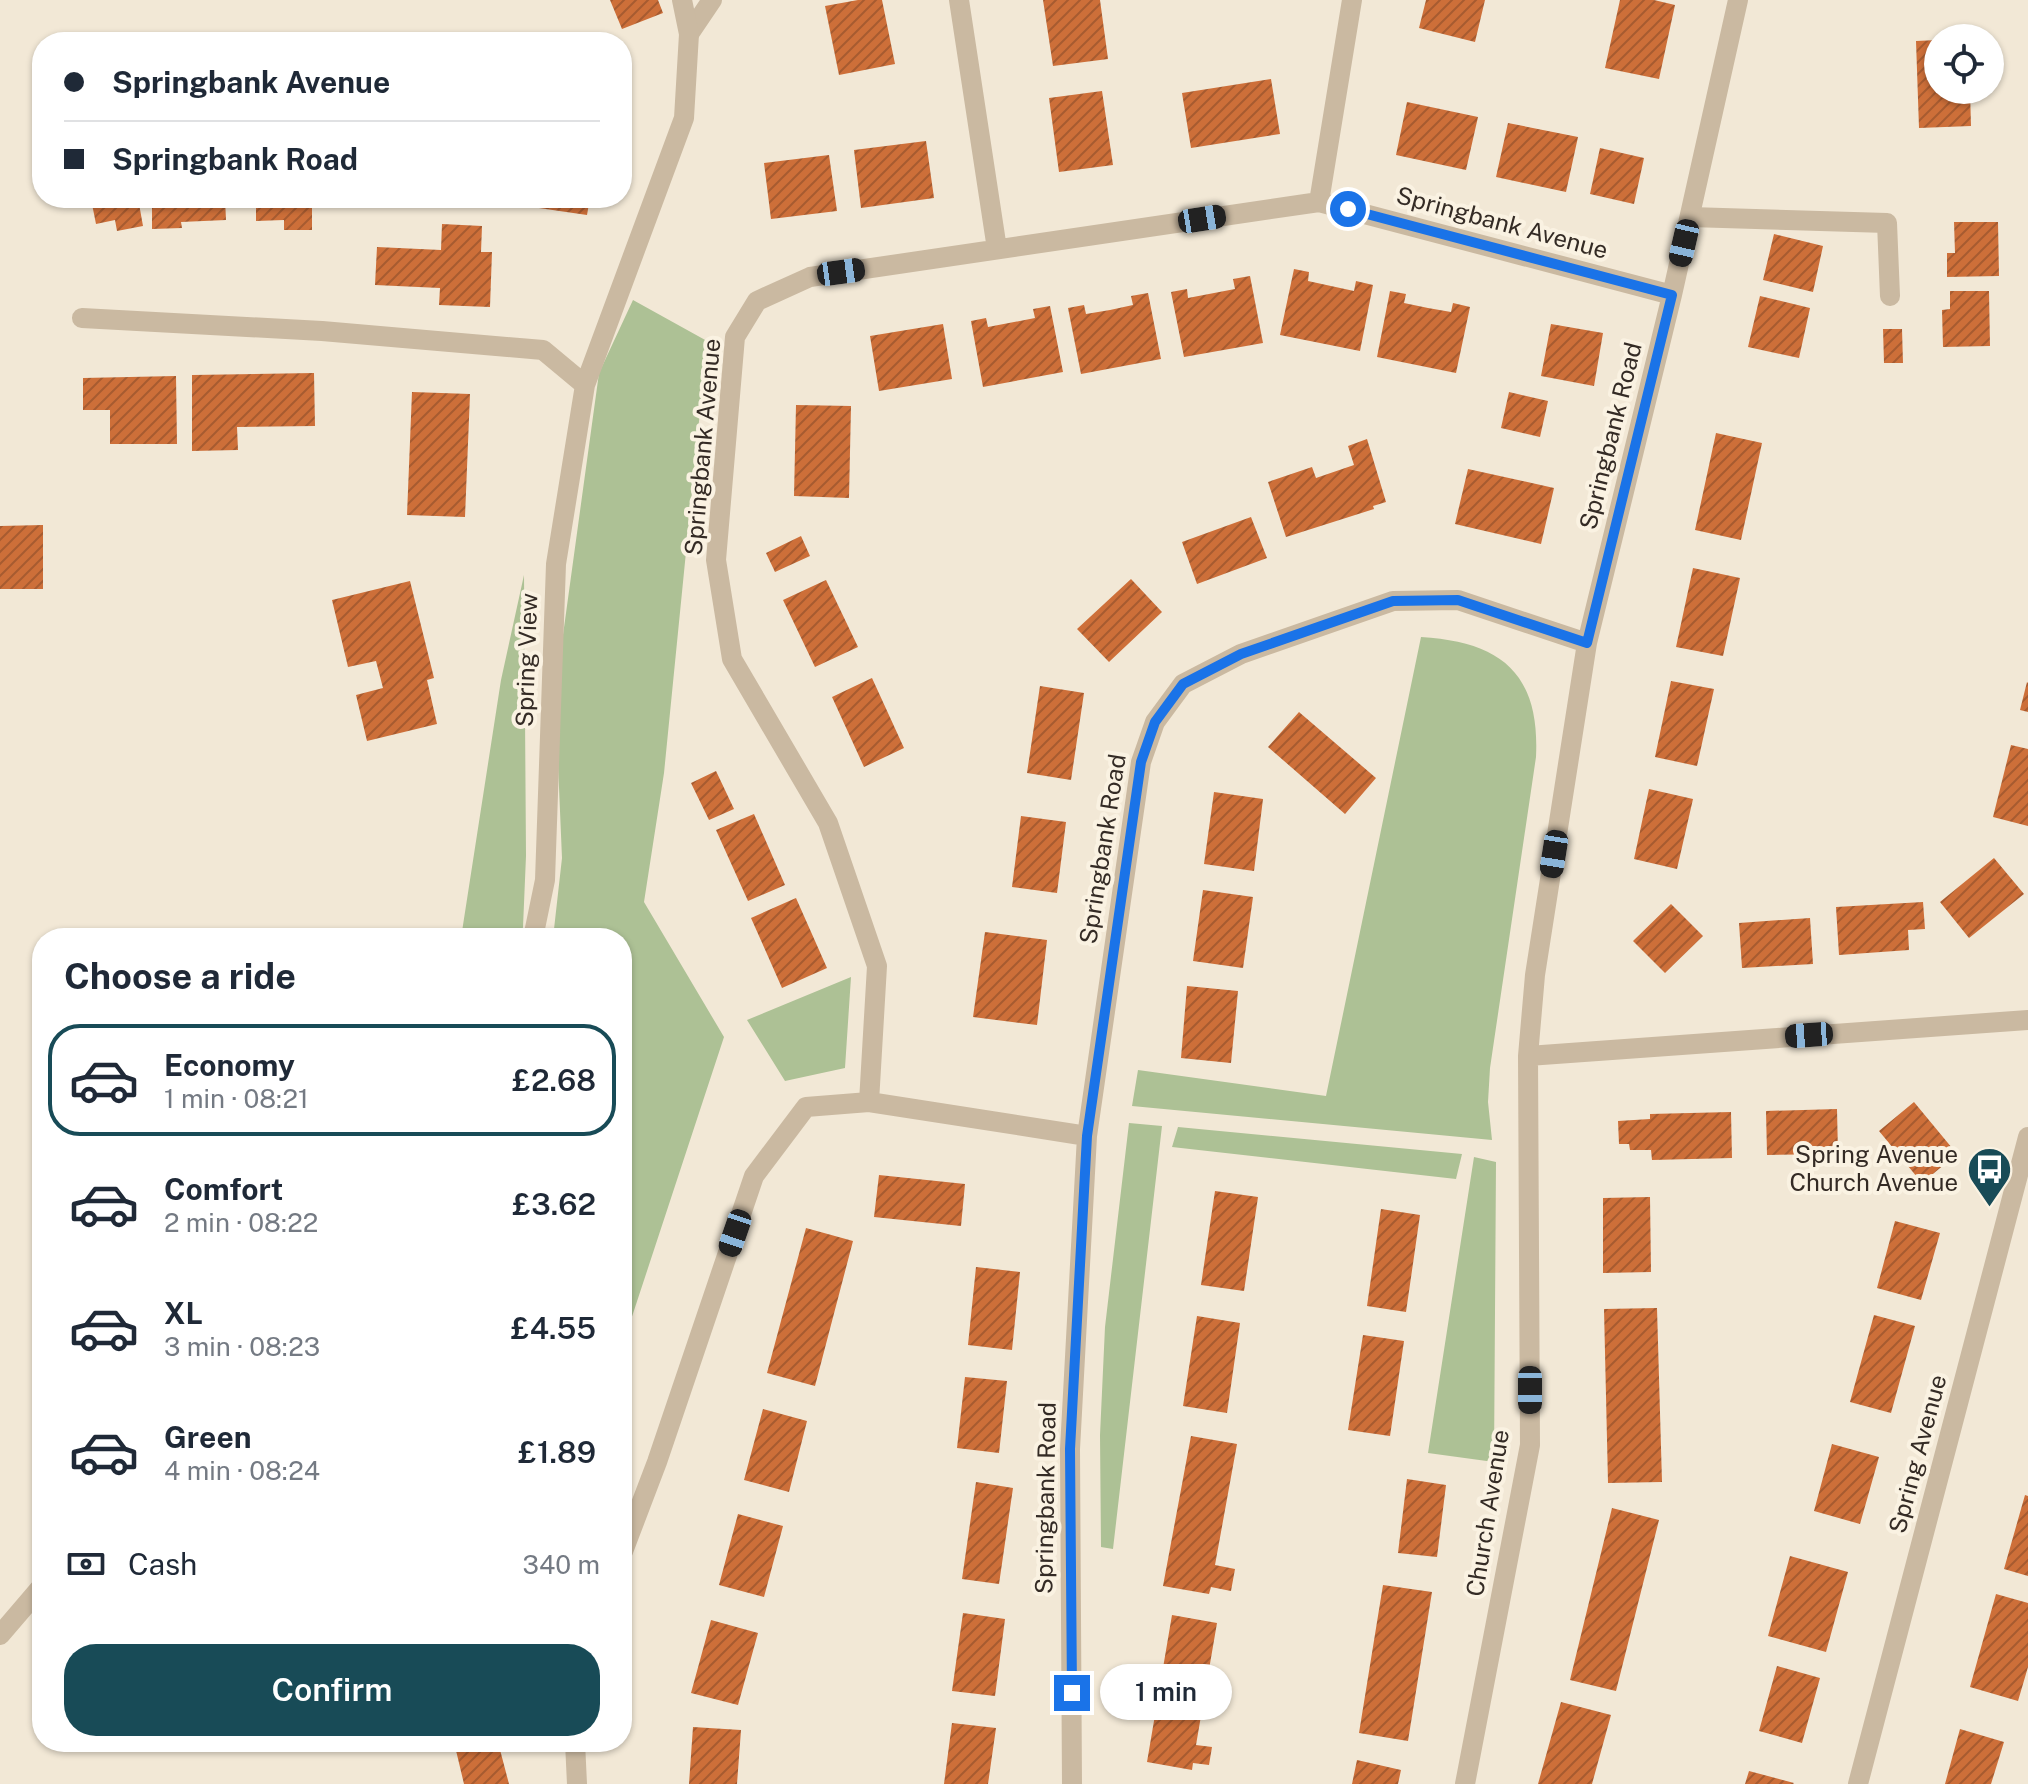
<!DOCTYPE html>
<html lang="en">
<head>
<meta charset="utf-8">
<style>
  :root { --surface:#fff; --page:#f6f6f7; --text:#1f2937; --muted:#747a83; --line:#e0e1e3; --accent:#184b57 }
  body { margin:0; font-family:"Public Sans",sans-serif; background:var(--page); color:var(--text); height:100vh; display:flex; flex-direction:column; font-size:30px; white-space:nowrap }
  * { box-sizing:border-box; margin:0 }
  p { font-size:26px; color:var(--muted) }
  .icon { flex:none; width:44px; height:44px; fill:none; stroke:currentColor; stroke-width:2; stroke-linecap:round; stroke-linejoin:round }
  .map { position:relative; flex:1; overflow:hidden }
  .panel { position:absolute; left:32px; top:928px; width:600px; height:824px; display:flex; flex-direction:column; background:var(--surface); border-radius:32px; box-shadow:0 2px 6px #0004 }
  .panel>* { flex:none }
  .top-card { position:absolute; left:32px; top:32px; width:600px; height:176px; border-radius:32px; box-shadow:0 2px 6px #0004; display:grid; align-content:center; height:176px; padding:0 32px; background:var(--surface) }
  .controls { position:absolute; left:1924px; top:24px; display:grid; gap:16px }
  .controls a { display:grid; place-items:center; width:80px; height:80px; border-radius:50%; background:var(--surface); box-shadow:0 2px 6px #0004; font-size:40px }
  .end { position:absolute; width:36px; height:36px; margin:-18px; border:10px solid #1a73e8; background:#fff; box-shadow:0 0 0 4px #fff }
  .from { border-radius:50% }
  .bubble { position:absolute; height:56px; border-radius:28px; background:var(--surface); box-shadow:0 2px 6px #0004; font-size:26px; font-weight:600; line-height:56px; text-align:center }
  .car { position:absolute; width:24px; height:48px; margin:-24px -12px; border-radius:10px; box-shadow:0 0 6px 2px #0007; background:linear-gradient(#222 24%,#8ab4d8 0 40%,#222 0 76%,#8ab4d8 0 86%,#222 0) }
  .top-card b { display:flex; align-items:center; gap:28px; height:76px; font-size:30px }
  .top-card b+b { border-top:2px solid var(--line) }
  .top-card i { width:20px; height:20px; background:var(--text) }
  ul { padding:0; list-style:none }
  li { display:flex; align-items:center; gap:24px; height:112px; margin:0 16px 12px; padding:0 16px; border:4px solid transparent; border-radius:32px }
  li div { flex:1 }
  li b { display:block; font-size:30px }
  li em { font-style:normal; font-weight:600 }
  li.current { border-color:var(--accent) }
  li>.icon { width:72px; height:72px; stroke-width:1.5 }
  h2 { padding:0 32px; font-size:36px; line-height:96px }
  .pay { display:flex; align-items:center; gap:20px; height:88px; padding:0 32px; font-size:30px }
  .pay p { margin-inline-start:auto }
  .cta { display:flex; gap:16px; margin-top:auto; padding:16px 32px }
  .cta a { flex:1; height:92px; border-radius:32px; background:var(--accent); color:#fff; font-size:32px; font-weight:600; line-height:92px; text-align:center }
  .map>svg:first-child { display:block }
  .grass { fill:#adc195 }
  .building { fill:url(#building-hatch) }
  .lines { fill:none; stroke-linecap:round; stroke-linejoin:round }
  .service { stroke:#cab9a1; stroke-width:20 }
  .minor { stroke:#cab9a1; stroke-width:20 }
  .route { stroke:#1a73e8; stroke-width:10 }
  .labels { text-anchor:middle; stroke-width:8; stroke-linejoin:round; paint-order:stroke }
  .street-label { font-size:24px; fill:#342b25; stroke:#faf2e2 }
  .poi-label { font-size:24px; fill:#342b25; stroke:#faf2e2; text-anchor:end }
</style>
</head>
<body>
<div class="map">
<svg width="2028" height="1784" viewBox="0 0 2028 1784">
  <defs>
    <pattern id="building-hatch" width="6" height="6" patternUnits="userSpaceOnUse" patternTransform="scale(2)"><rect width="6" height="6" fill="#cd6f39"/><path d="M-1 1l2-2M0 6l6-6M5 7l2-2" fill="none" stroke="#a75b30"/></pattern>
  </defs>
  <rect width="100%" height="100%" fill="#f2e8d6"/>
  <path class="grass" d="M633,300L707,341L664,773L644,902L724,1037L622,1347V938H553L562,858L555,693L599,373Z
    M524,575L526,856L523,927L521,938H461L501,680Z
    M1421,637C1501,642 1540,673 1536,757L1490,1068L1488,1102L1492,1140L1132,1106L1138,1070L1326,1096Z
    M851,977L845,1068L785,1081L747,1020Z
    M1129,1123L1162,1126L1113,1549L1101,1547L1100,1435L1105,1327Z
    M1178,1127L1462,1154L1456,1179L1172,1147Z
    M1474,1157L1496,1162L1494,1462L1428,1453Z"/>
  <path class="building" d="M610,0H658L663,13L622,29Z
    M858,0H882L895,64L839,75L825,6Z
    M1043,0H1100L1108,59L1053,66Z
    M1426,0H1485L1475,42L1419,28Z
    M1620,0H1654L1675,5L1659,79L1605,68Z
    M1938,40V90H1970L1971,126L1919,128L1916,41Z
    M1271,79L1280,134L1191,148L1182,93Z
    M1102,91L1113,165L1059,172L1049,98Z
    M1407,102L1478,117L1466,170L1396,155Z
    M1508,123L1578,137L1566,192L1496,177Z
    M926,141L934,198L861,208L854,150Z
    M1600,148L1644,158L1634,204L1590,194Z
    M829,155L837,211L771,219L764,163Z
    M73,198H138L143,226L117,231L115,220L96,224L92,204L74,207Z
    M152,198H225L226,220L181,222L182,228L152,229Z
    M256,198H312V230H284V220L256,221Z
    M533,198H590L587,215L532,207Z
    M1954,222H1998L1999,276L1947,277V253H1955Z
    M442,224L482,226L481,252H492L490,307L439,305L440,288L375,285L377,247L441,250Z
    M1774,234L1823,246L1813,292L1763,280Z
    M1294,269L1309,272L1308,281L1354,291L1356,281L1373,285L1360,351L1280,335Z
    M1250,276L1263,343L1184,357L1171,292L1187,289L1188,298L1235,289L1233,279Z
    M1390,291L1406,294L1404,303L1428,308L1451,312L1453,303L1470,307L1456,373L1377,357Z
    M1950,291H1989L1990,346L1943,347L1942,310L1950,309Z
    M1148,293L1161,359L1081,374L1068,308L1084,305L1086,314L1110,310L1133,305L1131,296Z
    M1760,296L1810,308L1799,358L1748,347Z
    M1050,306L1063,372L983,387L971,321L986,318L988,327L1035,318L1033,309Z
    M943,324L952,379L879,391L870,336Z
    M1551,324L1603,333L1594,386L1541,376Z
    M1883,329H1902L1903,363H1884Z
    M314,373L315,426L237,427L238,450L192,451V375Z
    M176,376L177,444H110V410H83V378Z
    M412,392L470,394L465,517L407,515Z
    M1509,392L1548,401L1540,437L1501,428Z
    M796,405L851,406L849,498L794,496Z
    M1716,433L1762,443L1741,540L1695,530Z
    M1367,439L1386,502L1373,506L1374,509L1286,537L1268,482L1312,467L1316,478L1354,465L1348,446Z
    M1468,469L1554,488L1541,544L1455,524Z
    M1251,517L1267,558L1197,584L1182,542Z
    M43,525V589H0V526Z
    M801,536L810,556L775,572L766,553Z
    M1693,568L1740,578L1723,656L1676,647Z
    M1131,579L1162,612L1109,662L1077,629Z
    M826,580L858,647L815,667L783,600Z
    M410,581L434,678L427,680L437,724L367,741L356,695L383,688L376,661L348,667L332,600Z
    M872,678L904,748L864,767L832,697Z
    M1671,681L1714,689L1697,766L1655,757Z
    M2027,682L2028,683V712L2020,710Z
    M1040,686L1084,693L1071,780L1027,773Z
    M1299,712L1376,778L1345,814L1268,747Z
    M2011,745L2028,749V826L1993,817Z
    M716,771L734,809L709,820L691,783Z
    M1649,789L1693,799L1677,869L1634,859Z
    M1214,792L1263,799L1254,871L1204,864Z
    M754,814L785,885L748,901L716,830Z
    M1021,816L1066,822L1057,893L1012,887Z
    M1994,858L2024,894L1969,938L1940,902Z
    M1203,890L1253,897L1243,968L1193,961Z
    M796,898L827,968L782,988L751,918Z
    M1923,902L1925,929L1908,930L1909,950L1839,955L1836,907Z
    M1671,904L1703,936L1665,973L1633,941Z
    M1810,918L1813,964L1742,968L1739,923Z
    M985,932L1047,940L1037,1025L973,1017Z
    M1187,986L1238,991L1231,1063L1181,1058Z
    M1914,1102L1957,1154L1922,1183L1879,1131Z
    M1837,1109L1838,1154L1767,1155L1766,1111Z
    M1731,1112L1732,1158L1652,1160L1651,1150H1630L1629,1144H1619L1618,1121L1650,1119V1114Z
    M879,1175L965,1184L961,1226L874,1217Z
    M1215,1191L1258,1197L1244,1291L1201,1285Z
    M1650,1197L1651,1272L1603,1273V1198Z
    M1381,1209L1420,1215L1406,1312L1367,1306Z
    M1895,1221L1940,1233L1921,1300L1877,1288Z
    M806,1228L853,1241L815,1386L767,1373Z
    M976,1267L1020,1272L1012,1350L968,1345Z
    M1657,1308L1662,1482L1608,1483L1604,1309Z
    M1874,1315L1915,1326L1891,1413L1850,1402Z
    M1197,1316L1240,1323L1227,1413L1183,1406Z
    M1363,1335L1404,1341L1390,1436L1348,1430Z
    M965,1377L1007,1381L999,1453L957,1448Z
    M763,1409L807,1421L789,1492L744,1480Z
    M1191,1436L1237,1444L1215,1565L1235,1569L1231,1591L1211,1587L1209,1594L1163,1586Z
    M1832,1444L1879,1457L1860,1524L1814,1511Z
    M1407,1479L1446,1485L1437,1557L1398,1553Z
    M976,1482L1013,1488L999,1584L962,1579Z
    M2025,1495L2028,1496V1576L2004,1569Z
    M1612,1508L1659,1520L1616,1691L1570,1680Z
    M738,1514L783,1526L764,1597L719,1585Z
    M1790,1556L1848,1572L1826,1652L1768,1636Z
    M1383,1585L1432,1592L1408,1741L1359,1733Z
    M1996,1594L2028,1603V1667L2018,1701L1970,1687Z
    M963,1613L1005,1619L995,1696L952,1691Z
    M1172,1615L1217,1623L1196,1745L1212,1747L1209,1765L1193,1763L1192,1770L1147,1762Z
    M711,1620L758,1633L738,1705L691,1693Z
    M1777,1666L1820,1678L1802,1743L1759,1731Z
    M1561,1702L1611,1715L1592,1784H1538Z
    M952,1723L996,1728L988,1784H944Z
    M693,1727L741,1730L737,1784H689Z
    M1960,1729L2004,1742L1991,1784H1945Z
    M454,1742H498L509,1784H464Z
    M1357,1760L1401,1770L1398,1784H1352Z
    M1749,1771L1794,1783L1793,1784H1745Z"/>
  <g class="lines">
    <path class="service" d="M689,34L712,0
      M1690,217L1887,223L1890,296"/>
    <path class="minor" d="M959,0L997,249
      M1319,202L1352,0
      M82,318L322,331L543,350L585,385
      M533,938L545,880L556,564L585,385L684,118L689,34L682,0
      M1528,1056L2028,1020
      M869,1102L877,966L828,823L732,659L716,560L735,337L757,301L810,277L1319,202L1672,295
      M622,1554L657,1462L754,1176L806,1107L869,1102L1087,1136
      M0,1635L42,1586
      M575,1742L577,1784
      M1072,1784L1070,1449L1087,1136L1141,762L1155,722L1183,684L1241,654L1393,601L1458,600L1587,643L1672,295L1738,0
      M1465,1784L1530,1445L1528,1056L1535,975L1587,643
      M1858,1784L2028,1137"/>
  </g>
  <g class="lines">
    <path class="route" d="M1072,1693L1070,1449L1087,1136L1141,762L1155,722L1183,684L1241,654L1393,601L1458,600L1587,643L1672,295L1348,209"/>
  </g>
  <defs>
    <symbol id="bus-pin" viewBox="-11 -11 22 30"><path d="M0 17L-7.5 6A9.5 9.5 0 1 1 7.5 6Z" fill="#184b57" stroke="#faf2e2"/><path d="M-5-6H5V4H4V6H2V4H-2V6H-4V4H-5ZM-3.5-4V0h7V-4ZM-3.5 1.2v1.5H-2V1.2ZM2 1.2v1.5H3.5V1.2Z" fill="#fff"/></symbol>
  </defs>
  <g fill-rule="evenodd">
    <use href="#bus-pin" x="1964" y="1144" width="51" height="69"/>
  </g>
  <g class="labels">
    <g class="street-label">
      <text transform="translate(1502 223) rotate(15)" y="8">Springbank Avenue</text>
      <text transform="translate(1611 436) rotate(-76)" y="8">Springbank Road</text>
      <text transform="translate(703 447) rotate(-85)" y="8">Springbank Avenue</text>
      <text transform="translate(527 660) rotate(-88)" y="8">Spring View</text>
      <text transform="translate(1103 849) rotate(-81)" y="8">Springbank Road</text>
      <text transform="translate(1918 1454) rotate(-75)" y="8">Spring Avenue</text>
      <text transform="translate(1046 1498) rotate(-89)" y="8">Springbank Road</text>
      <text transform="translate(1488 1513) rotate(-81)" y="8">Church Avenue</text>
    </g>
    <g class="poi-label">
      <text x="1958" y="1163">Spring Avenue<tspan x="1958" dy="28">Church Avenue</tspan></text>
    </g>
  </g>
</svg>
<div class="controls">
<a><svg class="icon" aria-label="locate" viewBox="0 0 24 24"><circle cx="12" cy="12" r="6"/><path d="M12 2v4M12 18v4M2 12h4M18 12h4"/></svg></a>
</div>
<i class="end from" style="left:1348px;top:209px"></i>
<i class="end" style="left:1072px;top:1693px"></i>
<div class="bubble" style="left:1100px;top:1664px;width:132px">1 min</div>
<i class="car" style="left:1202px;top:219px;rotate:81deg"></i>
<i class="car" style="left:1684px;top:243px;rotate:193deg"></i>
<i class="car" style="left:841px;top:272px;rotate:82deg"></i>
<i class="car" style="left:1554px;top:854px;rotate:189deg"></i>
<i class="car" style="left:1809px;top:1035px;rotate:266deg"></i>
<i class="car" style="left:735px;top:1233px;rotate:199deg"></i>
<i class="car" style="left:1530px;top:1390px;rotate:180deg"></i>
<div class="top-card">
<b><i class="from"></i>Springbank Avenue</b>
<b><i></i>Springbank Road</b>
</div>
<section class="panel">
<h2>Choose a ride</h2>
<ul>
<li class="current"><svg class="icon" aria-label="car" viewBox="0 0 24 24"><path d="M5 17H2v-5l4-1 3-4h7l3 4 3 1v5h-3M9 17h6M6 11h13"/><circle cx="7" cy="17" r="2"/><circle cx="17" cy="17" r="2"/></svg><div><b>Economy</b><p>1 min · 08:21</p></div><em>£2.68</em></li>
<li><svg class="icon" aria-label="car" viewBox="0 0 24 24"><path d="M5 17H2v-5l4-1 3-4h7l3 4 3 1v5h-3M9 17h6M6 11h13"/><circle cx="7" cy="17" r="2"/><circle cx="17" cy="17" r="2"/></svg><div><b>Comfort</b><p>2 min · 08:22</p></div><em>£3.62</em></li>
<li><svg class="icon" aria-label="car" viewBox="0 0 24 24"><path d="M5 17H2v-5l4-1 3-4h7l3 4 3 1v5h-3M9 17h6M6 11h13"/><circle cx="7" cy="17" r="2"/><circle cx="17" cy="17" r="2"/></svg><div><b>XL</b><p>3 min · 08:23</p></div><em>£4.55</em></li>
<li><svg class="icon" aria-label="car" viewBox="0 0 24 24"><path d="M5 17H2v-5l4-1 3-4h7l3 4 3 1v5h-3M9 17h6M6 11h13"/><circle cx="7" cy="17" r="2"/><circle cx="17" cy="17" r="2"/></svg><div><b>Green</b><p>4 min · 08:24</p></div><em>£1.89</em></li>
</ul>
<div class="pay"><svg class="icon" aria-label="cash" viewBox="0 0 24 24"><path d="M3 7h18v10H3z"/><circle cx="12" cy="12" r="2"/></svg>Cash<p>340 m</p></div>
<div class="cta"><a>Confirm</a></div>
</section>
</div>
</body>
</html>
